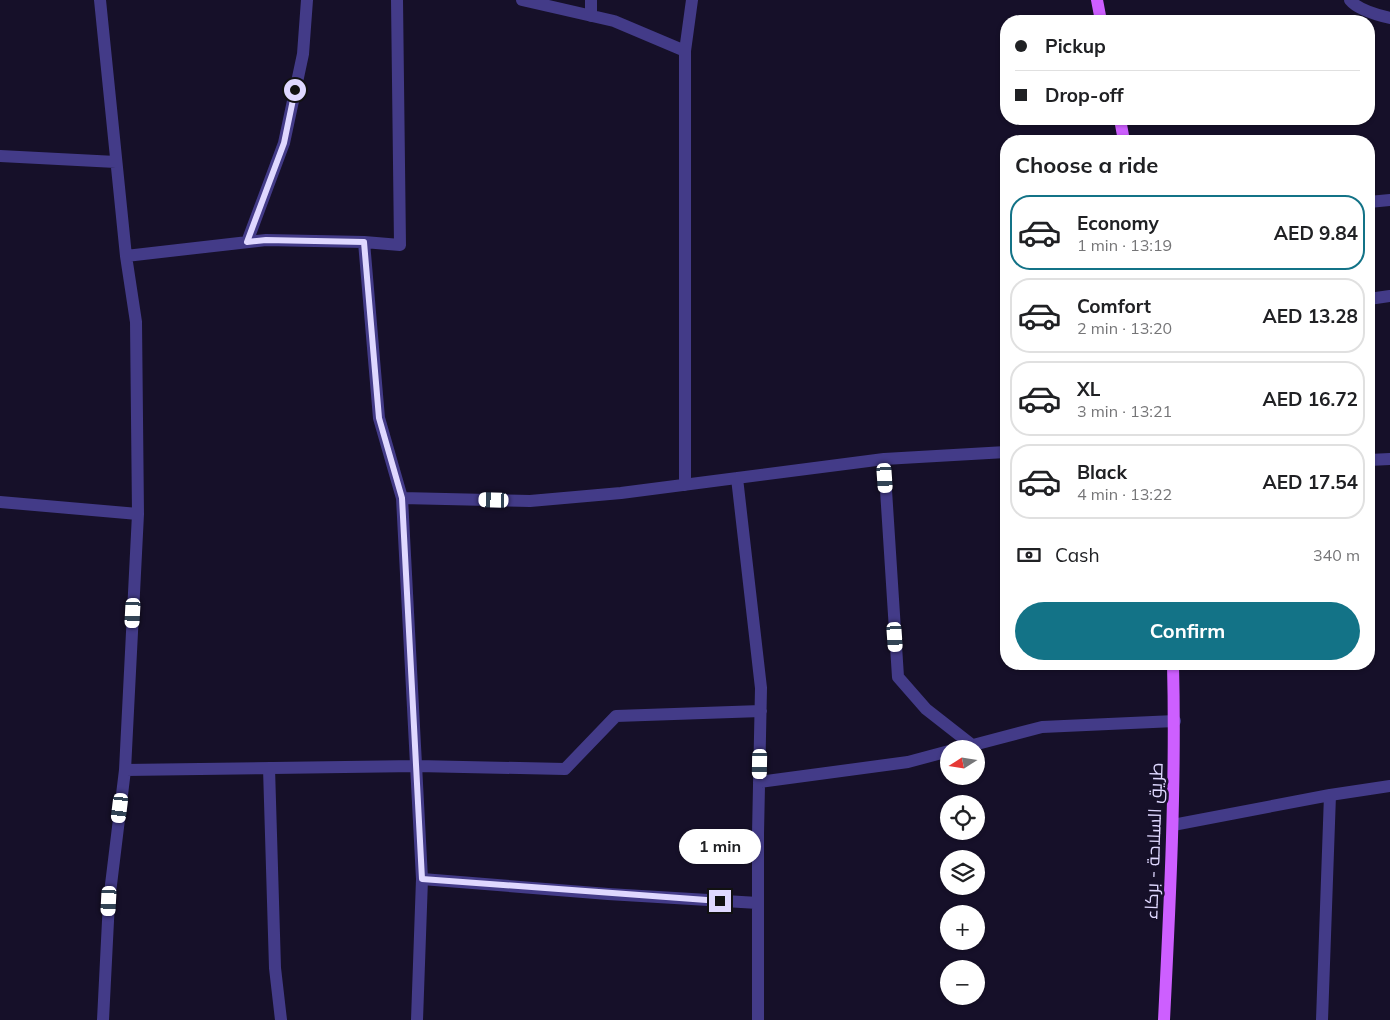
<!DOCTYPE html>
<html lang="en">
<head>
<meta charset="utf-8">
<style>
  :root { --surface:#fff; --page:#f6f6f6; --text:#202124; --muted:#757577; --line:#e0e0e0; --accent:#137387 }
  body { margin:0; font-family:Mulish,Cairo,sans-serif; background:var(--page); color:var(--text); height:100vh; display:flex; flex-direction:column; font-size:19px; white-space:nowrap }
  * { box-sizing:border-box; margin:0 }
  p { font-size:16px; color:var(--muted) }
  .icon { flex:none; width:28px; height:28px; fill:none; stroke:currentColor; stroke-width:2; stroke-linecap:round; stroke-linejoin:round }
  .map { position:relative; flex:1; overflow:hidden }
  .panel { position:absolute; left:1000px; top:135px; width:375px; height:535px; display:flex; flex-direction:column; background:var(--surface); border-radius:20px; box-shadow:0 1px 4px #0004 }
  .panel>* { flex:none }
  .banner { position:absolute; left:1000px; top:15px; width:375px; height:110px; border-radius:20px; box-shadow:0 1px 4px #0004; display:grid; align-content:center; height:110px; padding:0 15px; background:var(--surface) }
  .needle { width:32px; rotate:258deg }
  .tools { position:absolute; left:940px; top:740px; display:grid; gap:10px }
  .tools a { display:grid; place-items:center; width:45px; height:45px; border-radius:50%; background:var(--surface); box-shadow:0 1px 4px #0004; font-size:25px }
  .end { position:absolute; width:22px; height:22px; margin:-11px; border:6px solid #dfd8ff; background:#111; box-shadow:0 0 0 2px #111 }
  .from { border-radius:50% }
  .bubble { position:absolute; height:35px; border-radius:18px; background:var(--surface); box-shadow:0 1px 4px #0004; font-size:16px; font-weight:700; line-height:35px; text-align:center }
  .car { position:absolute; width:15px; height:30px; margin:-15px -8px; border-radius:6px; box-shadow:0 0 4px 1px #0007; background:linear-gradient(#fff 24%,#345 0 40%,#fff 0 76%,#345 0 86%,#fff 0) }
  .banner b { display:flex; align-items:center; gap:18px; height:48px; font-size:19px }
  .banner b+b { border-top:1px solid var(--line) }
  .banner i { width:12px; height:12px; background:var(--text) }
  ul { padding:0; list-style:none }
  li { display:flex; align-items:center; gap:15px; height:75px; margin:0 10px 8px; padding:0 5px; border:2px solid var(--line); border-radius:20px }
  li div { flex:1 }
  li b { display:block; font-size:19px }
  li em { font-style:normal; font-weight:700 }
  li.active { border-color:var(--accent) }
  li>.icon { width:45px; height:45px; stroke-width:1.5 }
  h2 { padding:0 15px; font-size:22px; line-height:60px }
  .pay { display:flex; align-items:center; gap:12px; height:55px; padding:0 15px; font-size:19px }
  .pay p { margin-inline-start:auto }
  .cta { display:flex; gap:10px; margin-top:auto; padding:10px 15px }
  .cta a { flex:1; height:58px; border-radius:30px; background:var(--accent); color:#fff; font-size:20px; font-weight:700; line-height:58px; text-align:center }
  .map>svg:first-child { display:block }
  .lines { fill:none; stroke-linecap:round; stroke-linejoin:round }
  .minor { stroke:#433b88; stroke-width:12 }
  .major { stroke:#cd5fff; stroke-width:12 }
  .route { stroke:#dfd8ff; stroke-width:6 }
  .labels { text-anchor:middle; stroke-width:5; stroke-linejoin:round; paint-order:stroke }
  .street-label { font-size:18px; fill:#dfd8ff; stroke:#161029 }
</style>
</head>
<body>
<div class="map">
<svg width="1390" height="1020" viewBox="0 0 1390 1020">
  <rect width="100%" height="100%" fill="#161029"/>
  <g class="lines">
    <path class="minor" d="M100,0L126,256L136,322L138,514L125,770L109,901L103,1020
      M522,0L614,21L685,51
      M1350,0C1358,10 1377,15 1390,18
      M591,16V0
      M0,156L116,162
      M1369,202L1390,200
      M247,242L284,143L303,54L307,0
      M364,242L379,418L402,498L422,879L417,1020
      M126,256L266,240L364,242L400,245L397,0
      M1369,299L1390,296
      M884,459L898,677L926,709L972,745
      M1369,460L1390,459
      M737,478L761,688L758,834V1020
      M685,485V51L692,0
      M402,498L530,501L621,493L884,459L1006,452
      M0,502L138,514
      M958,749L1042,727L1175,721
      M269,768L275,968L281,1020
      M125,770L417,766L565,769L616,716L761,711
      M759,782L908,762L949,751
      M1173,825L1330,795L1390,786
      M422,879L608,894L758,903
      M1322,1020L1330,795"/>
    <path class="major" d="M1097,0L1101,21
      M1120,119L1124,141
      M1164,1020C1170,901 1176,783 1173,664"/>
  </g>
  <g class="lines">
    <path class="route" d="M295,90L284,143L247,242L266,240L364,242L379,418L402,498L422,879L720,901"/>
  </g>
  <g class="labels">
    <g class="street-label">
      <text transform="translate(1154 841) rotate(-88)" y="6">طريق السلاحة - بركاء</text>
    </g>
  </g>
</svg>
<div class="tools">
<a><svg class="needle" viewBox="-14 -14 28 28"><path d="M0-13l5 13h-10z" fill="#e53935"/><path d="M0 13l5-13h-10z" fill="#757577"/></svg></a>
<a><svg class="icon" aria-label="locate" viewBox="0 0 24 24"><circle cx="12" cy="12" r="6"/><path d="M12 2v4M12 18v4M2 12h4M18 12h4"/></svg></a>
<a><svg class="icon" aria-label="layers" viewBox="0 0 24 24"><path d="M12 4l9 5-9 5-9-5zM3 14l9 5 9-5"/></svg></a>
<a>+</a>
<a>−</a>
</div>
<i class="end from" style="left:295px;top:90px"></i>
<i class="end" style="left:720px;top:901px"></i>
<div class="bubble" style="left:679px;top:829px;width:82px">1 min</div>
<i class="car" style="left:885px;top:478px;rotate:176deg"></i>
<i class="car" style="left:494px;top:500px;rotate:272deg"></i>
<i class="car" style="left:133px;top:613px;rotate:183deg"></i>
<i class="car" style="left:895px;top:637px;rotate:176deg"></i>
<i class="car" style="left:760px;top:764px;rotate:181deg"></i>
<i class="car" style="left:120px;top:808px;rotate:187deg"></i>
<i class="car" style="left:109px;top:901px;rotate:183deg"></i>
<div class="banner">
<b><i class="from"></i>Pickup</b>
<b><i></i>Drop-off</b>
</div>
<section class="panel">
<h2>Choose a ride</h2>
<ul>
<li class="active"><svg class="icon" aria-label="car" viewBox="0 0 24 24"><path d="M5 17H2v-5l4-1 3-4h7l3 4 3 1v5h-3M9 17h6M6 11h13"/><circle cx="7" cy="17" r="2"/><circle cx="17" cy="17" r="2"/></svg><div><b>Economy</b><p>1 min · 13:19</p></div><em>AED 9.84</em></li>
<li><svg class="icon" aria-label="car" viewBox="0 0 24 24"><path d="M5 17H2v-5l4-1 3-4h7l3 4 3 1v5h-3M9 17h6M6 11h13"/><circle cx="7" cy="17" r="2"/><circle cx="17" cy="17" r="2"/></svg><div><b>Comfort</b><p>2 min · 13:20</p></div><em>AED 13.28</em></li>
<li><svg class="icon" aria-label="car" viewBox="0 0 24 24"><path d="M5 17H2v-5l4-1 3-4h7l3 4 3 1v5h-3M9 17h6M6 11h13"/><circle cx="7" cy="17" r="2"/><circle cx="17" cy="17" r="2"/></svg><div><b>XL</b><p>3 min · 13:21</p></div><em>AED 16.72</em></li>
<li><svg class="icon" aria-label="car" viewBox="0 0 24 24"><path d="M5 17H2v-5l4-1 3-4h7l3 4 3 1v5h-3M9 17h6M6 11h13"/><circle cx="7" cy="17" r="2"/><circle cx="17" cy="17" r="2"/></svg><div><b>Black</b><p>4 min · 13:22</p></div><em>AED 17.54</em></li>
</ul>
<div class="pay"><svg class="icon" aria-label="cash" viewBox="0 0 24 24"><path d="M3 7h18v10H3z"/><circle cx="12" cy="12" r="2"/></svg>Cash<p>340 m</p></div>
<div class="cta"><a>Confirm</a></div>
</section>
</div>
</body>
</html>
